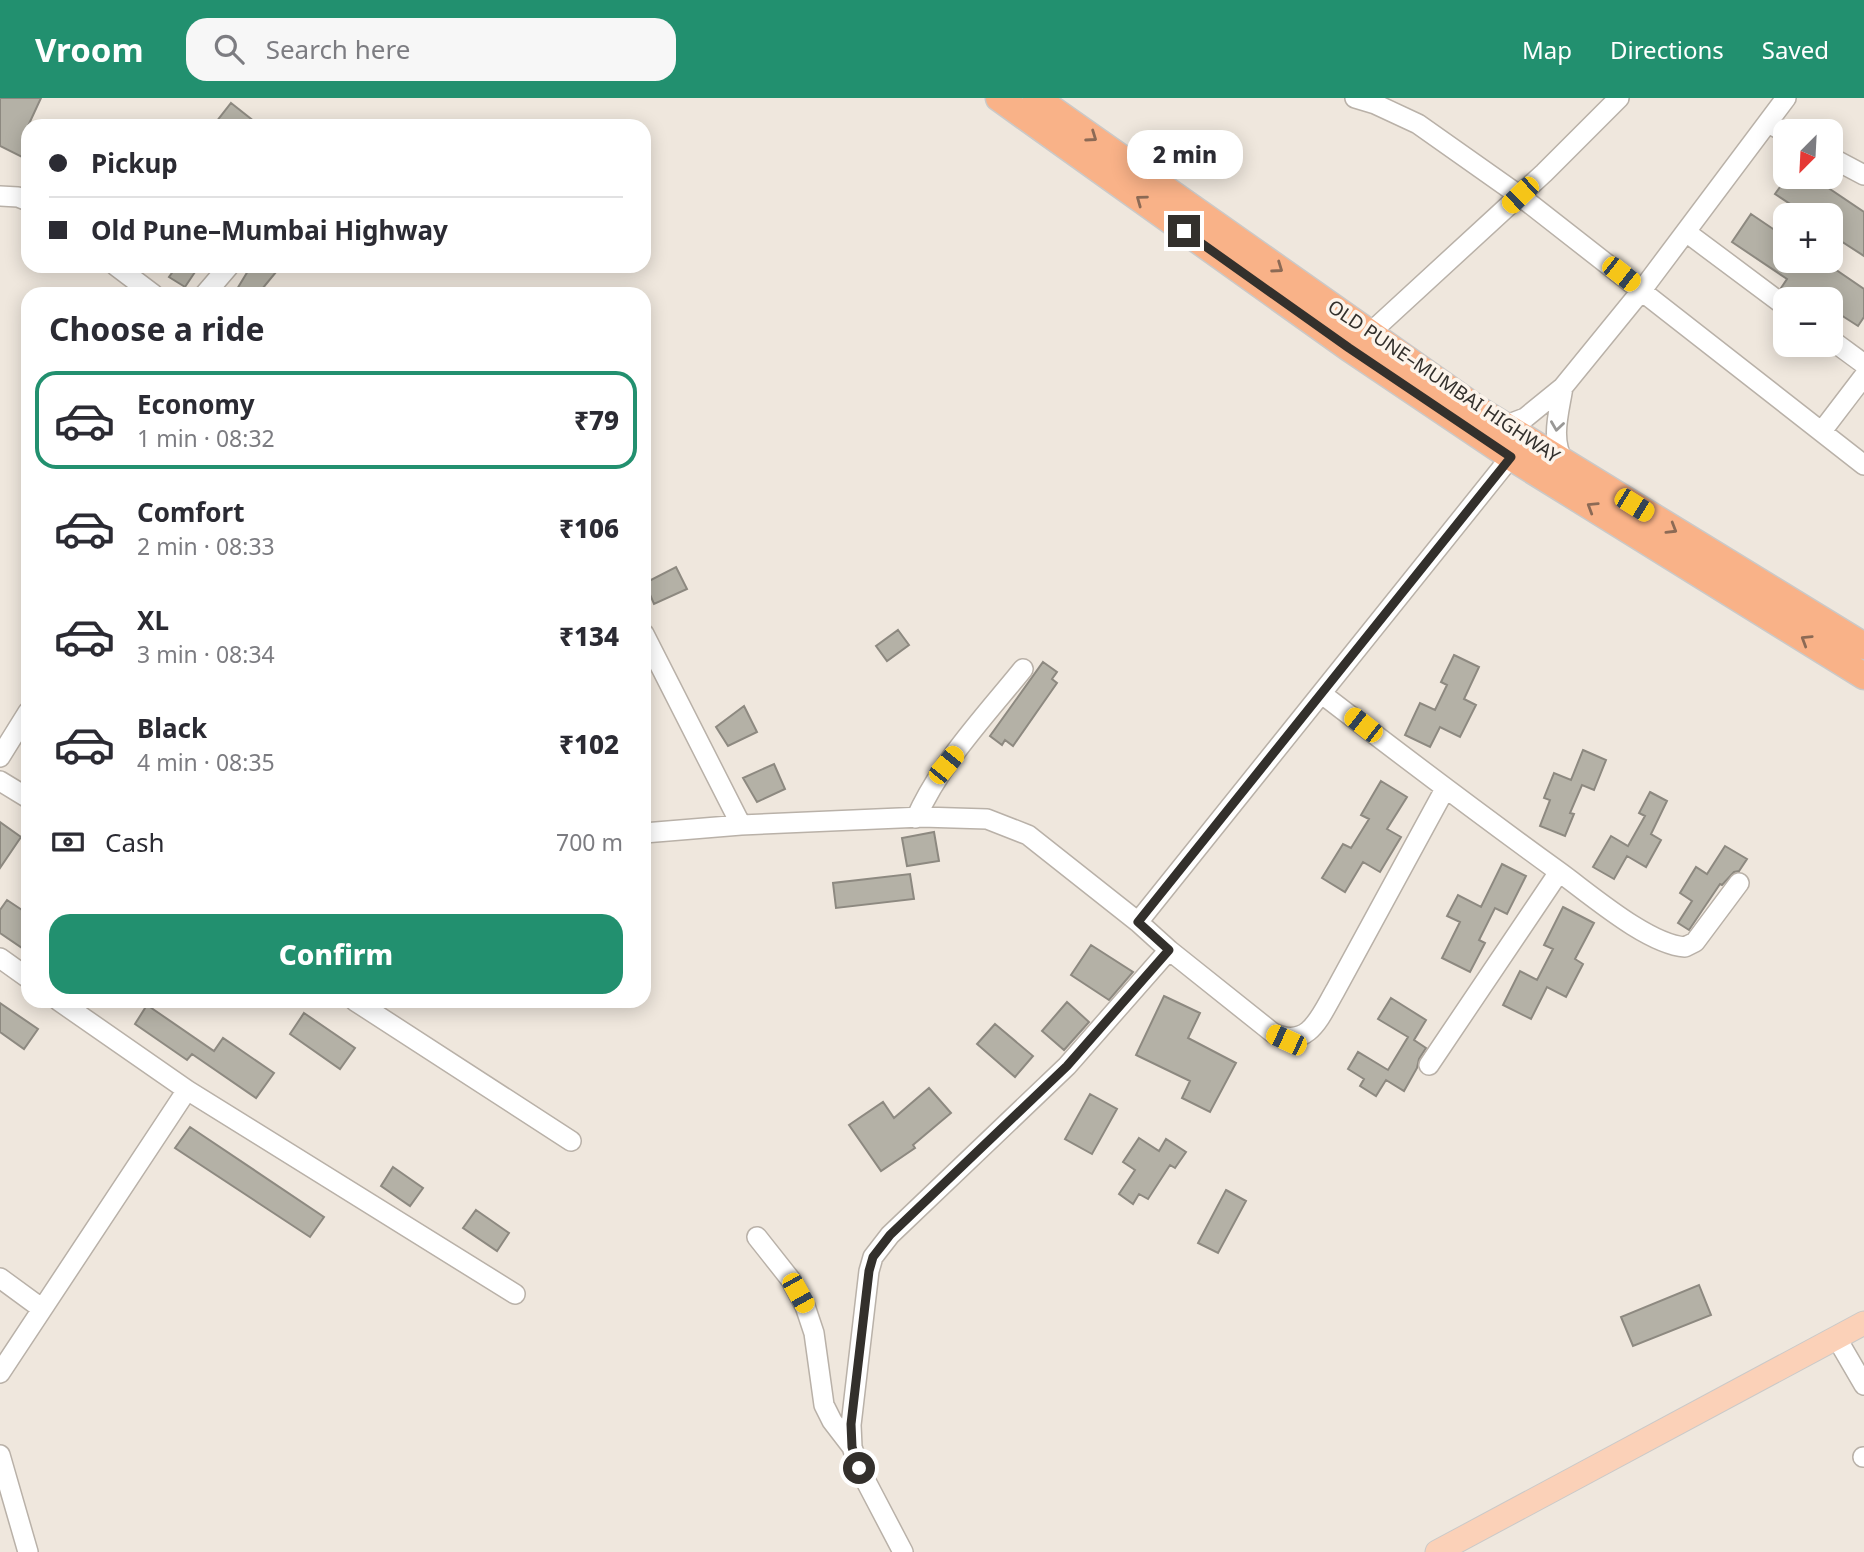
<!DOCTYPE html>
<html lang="en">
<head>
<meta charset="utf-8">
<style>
  :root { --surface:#fff; --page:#f7f7f7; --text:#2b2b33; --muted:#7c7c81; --line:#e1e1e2; --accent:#22906f }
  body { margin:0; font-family:"Noto Sans",sans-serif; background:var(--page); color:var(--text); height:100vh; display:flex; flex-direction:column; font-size:26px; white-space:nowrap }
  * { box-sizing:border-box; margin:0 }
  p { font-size:23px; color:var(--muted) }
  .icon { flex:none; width:38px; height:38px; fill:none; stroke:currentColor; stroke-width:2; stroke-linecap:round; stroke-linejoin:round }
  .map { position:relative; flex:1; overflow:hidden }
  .sheet { position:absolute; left:21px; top:189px; width:630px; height:721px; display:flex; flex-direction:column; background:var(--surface); border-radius:21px; box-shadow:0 4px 18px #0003 }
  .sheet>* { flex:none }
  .banner { position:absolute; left:21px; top:21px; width:630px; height:154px; border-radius:21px; box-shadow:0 4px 18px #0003; display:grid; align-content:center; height:154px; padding:0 28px; background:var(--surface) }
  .needle { width:46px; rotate:204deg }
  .buttons { position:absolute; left:1773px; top:21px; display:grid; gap:14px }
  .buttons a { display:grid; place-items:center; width:70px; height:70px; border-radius:14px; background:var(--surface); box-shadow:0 4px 18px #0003; font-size:35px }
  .end { position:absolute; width:32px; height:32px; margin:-16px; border:9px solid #33302c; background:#fff; box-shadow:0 0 0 4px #fff }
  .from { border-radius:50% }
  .bubble { position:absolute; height:49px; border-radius:21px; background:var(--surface); box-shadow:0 4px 18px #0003; font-size:23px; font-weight:800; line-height:49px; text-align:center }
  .car { position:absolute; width:21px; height:42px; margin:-21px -10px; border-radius:9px; box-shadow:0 0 5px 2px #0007; background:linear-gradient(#f5c518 24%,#345 0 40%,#f5c518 0 76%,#345 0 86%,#f5c518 0) }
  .banner b { display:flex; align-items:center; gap:24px; height:66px; font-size:26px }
  .banner b+b { border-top:2px solid var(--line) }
  .banner i { width:18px; height:18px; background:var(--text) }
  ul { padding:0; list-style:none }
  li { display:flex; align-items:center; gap:21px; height:98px; margin:0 14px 10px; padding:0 14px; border:4px solid transparent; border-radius:21px }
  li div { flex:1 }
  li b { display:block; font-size:26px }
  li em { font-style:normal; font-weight:800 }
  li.active { border-color:var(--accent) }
  li>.icon { width:63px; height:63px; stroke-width:1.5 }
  h2 { padding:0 28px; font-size:32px; line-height:84px }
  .pay { display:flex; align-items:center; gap:18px; height:77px; padding:0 28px; font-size:26px }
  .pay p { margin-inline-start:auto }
  .primary-button { display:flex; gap:14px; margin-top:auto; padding:14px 28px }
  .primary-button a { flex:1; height:80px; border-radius:21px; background:var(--accent); color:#fff; font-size:28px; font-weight:800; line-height:80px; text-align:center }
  header { display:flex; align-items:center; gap:42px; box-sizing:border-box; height:98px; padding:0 35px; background:var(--accent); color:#fff }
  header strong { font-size:33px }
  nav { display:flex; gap:38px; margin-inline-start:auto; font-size:24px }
  .search { width:490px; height:63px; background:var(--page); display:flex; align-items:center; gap:18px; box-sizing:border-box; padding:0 24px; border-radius:21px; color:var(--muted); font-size:26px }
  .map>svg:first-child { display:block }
  .building { fill:#b4b1a6; stroke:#8d8980; stroke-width:2 }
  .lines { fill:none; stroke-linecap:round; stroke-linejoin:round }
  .minor-casing { stroke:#b9b1a8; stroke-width:22 }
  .major-casing { stroke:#cac9c8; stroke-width:25 }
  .highway-casing { stroke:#cac9c8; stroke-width:29 }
  .minor { stroke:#fff; stroke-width:19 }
  .major { stroke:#fbd1b8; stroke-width:23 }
  .highway { stroke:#f9b288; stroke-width:26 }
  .oneway { stroke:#8c6a55 }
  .oneway2 { stroke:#999896 }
  .route { stroke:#33302c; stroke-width:9 }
  .labels { text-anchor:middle; stroke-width:7; stroke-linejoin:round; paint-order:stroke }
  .street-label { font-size:19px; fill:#33302c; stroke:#fcf4eb }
</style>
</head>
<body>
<header>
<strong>Vroom</strong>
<div class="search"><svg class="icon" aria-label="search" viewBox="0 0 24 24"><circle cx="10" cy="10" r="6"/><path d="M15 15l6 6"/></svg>Search here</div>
<nav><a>Map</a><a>Directions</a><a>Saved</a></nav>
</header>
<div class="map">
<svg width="1864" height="1454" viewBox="0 0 1864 1454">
  <rect width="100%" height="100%" fill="#efe7dd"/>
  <path class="building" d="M0,0H41L28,28V62L0,48Z
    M231,5L260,28H213Z
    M1787,79H1812L1864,114V158L1830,136V117H1807L1775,96Z
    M1751,116L1785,139V163H1823L1864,191V219L1858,228L1830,210V201H1817L1802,191L1794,200L1781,190L1787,181L1732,144Z
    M177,168H199L185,189L169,179Z
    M251,168H281L258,196H234Z
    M676,469L687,491L654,506L645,485Z
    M898,532L909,547L887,563L876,548Z
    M1454,557L1479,569L1464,601L1476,607L1460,639L1440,629L1430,649L1405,637L1420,605L1435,612L1447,587L1441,584Z
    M1043,564L1057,574L1052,581L1057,585L1013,648L1005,642L1002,647L990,638Z
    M744,608L757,634L728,648L716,629Z
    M1583,652L1606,662L1594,692L1582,687L1570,715L1574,716L1565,738L1540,728L1550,702L1544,700L1554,675L1571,682Z
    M774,666L785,691L757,704L743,680Z
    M1381,683L1407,699L1387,731L1401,739L1380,774L1363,764L1345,794L1322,780L1343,746L1351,750L1369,721L1361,717Z
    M1650,694L1667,703L1651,736L1661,742L1646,769L1627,758L1614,781L1593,769L1611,738L1628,748L1645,718L1639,715Z
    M0,724L21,739L0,770Z
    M934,734L939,763L907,768L902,740Z
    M1725,748L1747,761L1739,773L1734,774L1722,787L1720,786L1689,832L1678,825L1692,803L1680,795L1696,769L1707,776Z
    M1502,766L1526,778L1507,816L1495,810L1479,842L1485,845L1470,874L1442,860L1460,824L1447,818L1458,797L1481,809Z
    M910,776L914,801L836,810L833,785Z
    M7,802L28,816V854L0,835V812Z
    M1563,809L1594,825L1575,861L1583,866L1566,899L1547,889L1531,921L1503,907L1520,873L1537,882L1553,851L1544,847Z
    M1091,847L1133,874L1109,902L1071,877Z
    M1164,898L1200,915L1188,940L1236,965L1210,1014L1182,1000L1190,983L1136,957Z
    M1391,900L1426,922L1414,942L1426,950L1419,961L1417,970L1404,993L1386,982L1376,998L1360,988L1364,981L1348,971L1358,954L1388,972L1408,939L1378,921Z
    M1067,904L1089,924L1064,952L1042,933Z
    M0,905L38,931L24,951L0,934Z
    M147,907L214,953L223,940L274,975L256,1000L192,956L187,962L135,926Z
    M304,915L355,950L340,971L290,936Z
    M995,926L1033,958L1015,979L977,946Z
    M929,990L951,1015L913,1047L915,1050L881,1073L849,1027L883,1004L894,1020Z
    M1090,996L1117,1011L1092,1056L1065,1041Z
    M190,1029L324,1119L310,1139L175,1050Z
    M1139,1040L1159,1053L1166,1041L1186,1054L1175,1070L1170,1067L1148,1101L1139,1096L1133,1106L1119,1096L1135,1072L1123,1064Z
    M393,1069L423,1090L410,1108L381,1088Z
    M1226,1092L1246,1103L1218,1155L1198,1145Z
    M476,1112L509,1135L497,1153L463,1130Z
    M1699,1187L1711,1217L1633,1248L1621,1219Z"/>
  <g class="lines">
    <defs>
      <path id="minor" d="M1355,0L1375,6L1418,26L1520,98L1864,367
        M1768,25L1785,34
        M1830,59L1864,77
        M0,98L18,99L28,103
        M1686,134L1785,208
        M116,168L153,196
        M205,196L229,168
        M1370,235L1544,75L1619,0
        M1830,241L1864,266
        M1563,289C1559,315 1550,341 1564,365
        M1504,328L1525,320L1563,289L1642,192L1786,0
        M1822,333L1864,278
        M644,536L741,727
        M1322,596C1400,656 1478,715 1558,773C1590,796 1647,846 1685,849L1695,844L1739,785
        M0,659L28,614
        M0,683L28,700
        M916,720C941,664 985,618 1023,571
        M644,735L741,727L922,719L987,721L1028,737L1138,824
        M1169,852L1273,935C1308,952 1320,919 1335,893L1445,691
        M0,860L28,880
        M59,903L187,992L515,1196
        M355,903L571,1043
        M1429,967L1559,774
        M757,1139L791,1182L805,1208L814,1235L824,1307L832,1323L852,1349
        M0,1180L41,1210
        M1836,1239L1864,1287
        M0,1275L187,992
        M0,1357L28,1454
        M1863,1359H1864
        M903,1454L859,1370L852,1349L851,1327L869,1173L873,1159L890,1137L1067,968L1169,852L1138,824L1518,350"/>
      <path id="major" d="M1437,1454L1864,1225"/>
      <path id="highway" d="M999,0L1349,250L1511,359L1864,578
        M1036,0L1479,312L1864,548"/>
    </defs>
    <use href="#minor" class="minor-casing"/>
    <use href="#major" class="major-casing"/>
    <use href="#highway" class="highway-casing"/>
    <use href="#minor" class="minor"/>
    <use href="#major" class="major"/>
    <use href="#highway" class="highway"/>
  </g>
  <defs><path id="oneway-chevron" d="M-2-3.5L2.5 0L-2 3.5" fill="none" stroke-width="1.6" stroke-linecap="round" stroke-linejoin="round" transform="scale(1.75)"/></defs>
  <g class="oneway">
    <use href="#oneway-chevron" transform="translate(1092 39) rotate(35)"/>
    <use href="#oneway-chevron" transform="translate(1141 102) rotate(-144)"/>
    <use href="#oneway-chevron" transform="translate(1278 170) rotate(35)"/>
    <use href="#oneway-chevron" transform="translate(1592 409) rotate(-148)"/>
    <use href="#oneway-chevron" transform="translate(1672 431) rotate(31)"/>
    <use href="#oneway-chevron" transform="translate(1806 542) rotate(-148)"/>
  </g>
  <use class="oneway2" href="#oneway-chevron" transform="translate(1557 328) rotate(98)"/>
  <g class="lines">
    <path class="route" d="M859,1370L852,1349L851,1326L869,1173L873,1159L890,1137L1067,968L1169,852L1138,824L1511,359L1349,250L1184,133"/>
  </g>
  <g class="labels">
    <g class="street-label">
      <text transform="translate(1444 283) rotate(34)" y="7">OLD PUNE–MUMBAI HIGHWAY</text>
    </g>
  </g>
</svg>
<div class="buttons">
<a><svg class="needle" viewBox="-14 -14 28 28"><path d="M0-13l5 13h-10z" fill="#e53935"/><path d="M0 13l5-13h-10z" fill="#7c7c81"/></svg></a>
<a>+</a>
<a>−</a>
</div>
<i class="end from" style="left:859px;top:1370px"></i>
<i class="end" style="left:1184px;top:133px"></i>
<div class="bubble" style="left:1127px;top:32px;width:116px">2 min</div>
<i class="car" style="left:1520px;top:97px;rotate:226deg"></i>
<i class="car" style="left:1621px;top:176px;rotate:128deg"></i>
<i class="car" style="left:1634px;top:407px;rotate:122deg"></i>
<i class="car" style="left:1363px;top:627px;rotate:308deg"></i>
<i class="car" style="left:946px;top:667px;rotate:39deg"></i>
<i class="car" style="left:1286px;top:942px;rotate:295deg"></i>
<i class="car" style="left:798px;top:1195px;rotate:151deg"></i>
<div class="banner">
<b><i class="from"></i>Pickup</b>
<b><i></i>Old Pune–Mumbai Highway</b>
</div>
<section class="sheet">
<h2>Choose a ride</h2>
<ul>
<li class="active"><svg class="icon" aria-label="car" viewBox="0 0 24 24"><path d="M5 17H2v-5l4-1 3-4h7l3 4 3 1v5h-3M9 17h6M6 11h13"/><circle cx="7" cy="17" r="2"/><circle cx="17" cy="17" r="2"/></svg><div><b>Economy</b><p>1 min · 08:32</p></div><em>₹79</em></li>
<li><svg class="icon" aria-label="car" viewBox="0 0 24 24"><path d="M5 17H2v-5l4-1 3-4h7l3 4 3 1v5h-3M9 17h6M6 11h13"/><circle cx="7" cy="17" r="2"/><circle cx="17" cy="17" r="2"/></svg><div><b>Comfort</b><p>2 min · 08:33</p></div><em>₹106</em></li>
<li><svg class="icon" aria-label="car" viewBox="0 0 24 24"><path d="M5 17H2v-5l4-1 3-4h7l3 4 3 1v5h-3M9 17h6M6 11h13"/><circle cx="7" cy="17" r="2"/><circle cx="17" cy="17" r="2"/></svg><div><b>XL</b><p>3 min · 08:34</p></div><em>₹134</em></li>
<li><svg class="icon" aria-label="car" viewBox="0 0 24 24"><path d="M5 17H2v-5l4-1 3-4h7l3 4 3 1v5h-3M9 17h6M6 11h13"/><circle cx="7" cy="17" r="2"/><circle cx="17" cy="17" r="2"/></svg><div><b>Black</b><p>4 min · 08:35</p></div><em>₹102</em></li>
</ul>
<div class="pay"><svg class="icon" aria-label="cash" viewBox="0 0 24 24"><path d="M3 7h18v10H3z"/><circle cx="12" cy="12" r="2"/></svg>Cash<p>700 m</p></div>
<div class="primary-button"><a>Confirm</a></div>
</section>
</div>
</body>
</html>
